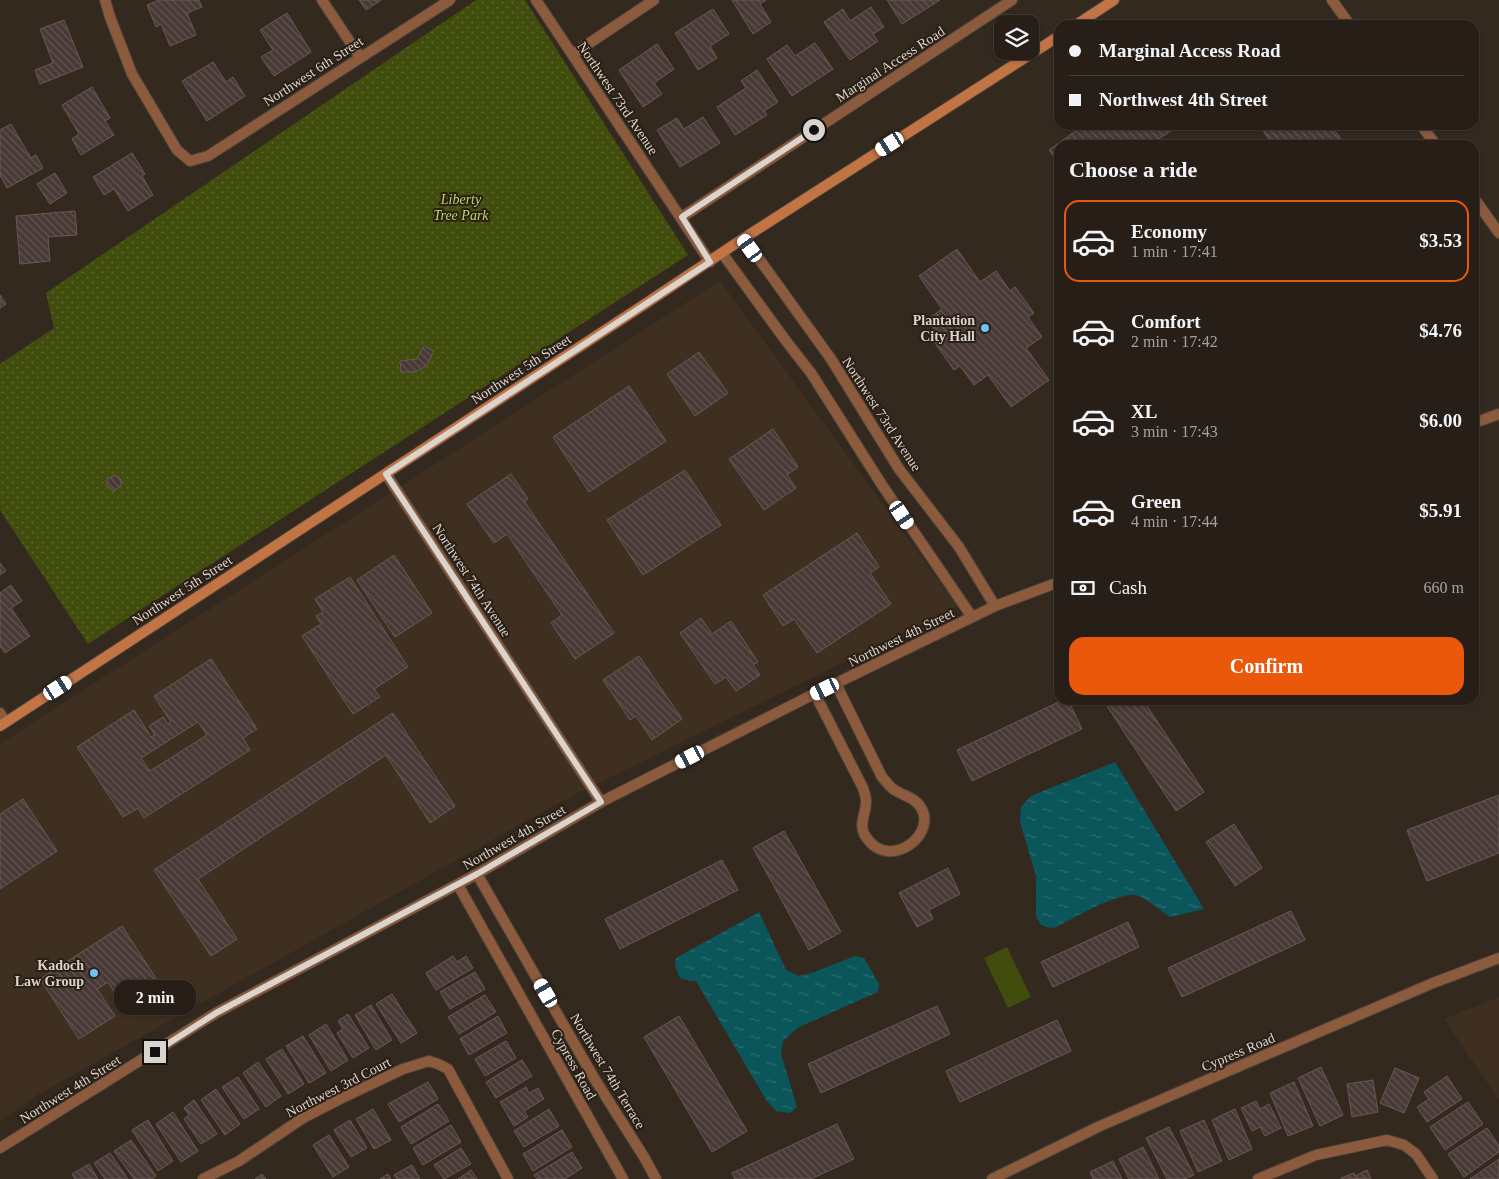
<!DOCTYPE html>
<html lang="en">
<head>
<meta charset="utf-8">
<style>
  :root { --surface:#271f17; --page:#332c24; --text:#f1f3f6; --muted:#a4a2a1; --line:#433d36; --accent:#ea580c }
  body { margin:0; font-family:Georgia,serif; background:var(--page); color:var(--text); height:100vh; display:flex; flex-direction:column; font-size:19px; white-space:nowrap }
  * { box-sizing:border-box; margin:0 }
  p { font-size:16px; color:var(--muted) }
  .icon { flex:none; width:28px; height:28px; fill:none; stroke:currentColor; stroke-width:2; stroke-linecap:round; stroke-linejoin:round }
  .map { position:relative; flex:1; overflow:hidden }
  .drawer { position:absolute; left:1054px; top:140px; width:425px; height:565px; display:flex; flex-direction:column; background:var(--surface); border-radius:15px; box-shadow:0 1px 4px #0004,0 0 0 1px var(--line) }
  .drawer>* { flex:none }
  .banner { position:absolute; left:1054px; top:20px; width:425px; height:110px; border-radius:15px; box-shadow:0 1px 4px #0004,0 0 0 1px var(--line); display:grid; align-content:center; height:110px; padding:0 15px; background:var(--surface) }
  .buttons { position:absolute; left:994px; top:15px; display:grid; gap:10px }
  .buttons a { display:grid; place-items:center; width:45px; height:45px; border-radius:10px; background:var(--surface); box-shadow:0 1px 4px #0004,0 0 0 1px var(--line); font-size:25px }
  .end { position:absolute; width:22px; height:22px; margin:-11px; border:6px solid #dbd4cd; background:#111; box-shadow:0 0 0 2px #111 }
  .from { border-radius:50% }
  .bubble { position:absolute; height:35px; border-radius:15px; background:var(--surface); box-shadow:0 1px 4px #0004,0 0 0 1px var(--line); font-size:16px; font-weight:700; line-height:35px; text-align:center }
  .car { position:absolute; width:15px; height:30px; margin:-15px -8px; border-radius:6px; box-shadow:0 0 4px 1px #0007; background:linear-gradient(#fff 24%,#345 0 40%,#fff 0 76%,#345 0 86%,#fff 0) }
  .banner b { display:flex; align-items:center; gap:18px; height:48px; font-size:19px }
  .banner b+b { border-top:1px solid var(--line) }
  .banner i { width:12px; height:12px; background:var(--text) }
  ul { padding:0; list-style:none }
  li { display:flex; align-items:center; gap:15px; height:82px; margin:0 10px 8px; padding:0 5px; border:2px solid transparent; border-radius:15px }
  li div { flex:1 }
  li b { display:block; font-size:19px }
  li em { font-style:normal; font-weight:700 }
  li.on { border-color:var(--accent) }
  li>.icon { width:45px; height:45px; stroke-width:1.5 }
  h2 { padding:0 15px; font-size:22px; line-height:60px }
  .pay { display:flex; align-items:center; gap:12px; height:55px; padding:0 15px; font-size:19px }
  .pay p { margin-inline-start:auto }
  .cta { display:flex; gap:10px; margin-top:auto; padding:10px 15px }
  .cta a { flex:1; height:58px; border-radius:15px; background:var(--accent); color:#fff; font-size:20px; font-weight:700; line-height:58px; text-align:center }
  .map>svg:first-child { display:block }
  .built { fill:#3f2f20 }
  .grass { fill:#404d0d }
  .park { fill:url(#park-dots) }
  .water { fill:url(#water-ripples) }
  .building { fill:url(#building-back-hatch); stroke:#6a5856; fill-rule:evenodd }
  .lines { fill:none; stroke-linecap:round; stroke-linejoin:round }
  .street-casing { stroke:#4f443b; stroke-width:12 }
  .secondary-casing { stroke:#4f443b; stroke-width:12 }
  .street { stroke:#8c5b3e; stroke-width:10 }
  .secondary { stroke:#c27445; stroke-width:10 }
  .route { stroke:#dbd4cd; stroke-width:6 }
  .poi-dot { fill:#6fc2f4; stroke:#2a1f15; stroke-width:2 }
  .labels { text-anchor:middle; stroke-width:4; stroke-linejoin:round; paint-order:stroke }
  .street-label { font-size:14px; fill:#dbd4cd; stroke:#2a1f15 }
  .park-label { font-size:14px; font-style:italic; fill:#bdd867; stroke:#2a1f15 }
  .poi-label { font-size:14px; font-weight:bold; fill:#dbd4cd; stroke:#2a1f15; text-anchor:end }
</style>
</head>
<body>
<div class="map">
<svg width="1499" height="1179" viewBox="0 0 1499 1179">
  <defs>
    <pattern id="park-dots" width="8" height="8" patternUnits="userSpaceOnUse" patternTransform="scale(1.25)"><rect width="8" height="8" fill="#404d0d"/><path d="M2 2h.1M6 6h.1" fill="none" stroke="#5b662f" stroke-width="1.8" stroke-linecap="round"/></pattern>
    <pattern id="water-ripples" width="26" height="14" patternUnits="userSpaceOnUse" patternTransform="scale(1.25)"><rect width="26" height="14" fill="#0a565b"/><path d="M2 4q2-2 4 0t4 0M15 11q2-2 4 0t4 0" fill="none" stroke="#2d6d71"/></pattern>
    <pattern id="building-back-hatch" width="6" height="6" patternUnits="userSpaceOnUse" patternTransform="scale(1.25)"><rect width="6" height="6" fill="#483836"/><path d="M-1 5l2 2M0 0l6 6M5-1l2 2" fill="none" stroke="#625452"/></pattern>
  </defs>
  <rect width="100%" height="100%" fill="#34291f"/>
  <path class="built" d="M720,281L957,606L558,803L39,1094L0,1121V744Z
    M1499,997V1100L1444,1019Z"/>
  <path class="grass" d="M1007,947L1031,997L1008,1008L984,958Z"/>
  <path class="park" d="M476,0H525L688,255L88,644L0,510V364L54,328L46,293Z"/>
  <path class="water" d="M1115,762L1204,909L1170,917C1162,912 1143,895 1134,895C1113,894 1073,919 1054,928L1046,927L1040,924L1036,916V876L1020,822L1021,807L1031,796Z
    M759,912L786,970L799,976L812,973L855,956L864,958L879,984L878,992L799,1027L783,1041L781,1054L797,1107L790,1113L776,1111L766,1100L696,981H690L680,978L675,966L676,958Z"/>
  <path class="building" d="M159,0H199L202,7L187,13L196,35L170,46L161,24L156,27L147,5Z
    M359,0H381L366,10Z
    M732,0H766L760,4L771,22L753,34Z
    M887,0H940L902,24Z
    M871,7L884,27L873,34L878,41L850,60L824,22L843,9L850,21Z
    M713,9L729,34L710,46L717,58L698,70L675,33Z
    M287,13L311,52L274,76L261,57L273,50L260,30Z
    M64,20L83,67L40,84L35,70L53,63L40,29Z
    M815,43L833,69L792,96L767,59L787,45L795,56Z
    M657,44L674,69L654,83L662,94L643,107L619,70Z
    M213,62L226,82L233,77L245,96L207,121L182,81Z
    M757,70L778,102L764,111L767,115L735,135L717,107L746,88L741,81Z
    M92,87L110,118L105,121L114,135L81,155L72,139L79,134L62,105Z
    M703,117L720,143L680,167L657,130L677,118L684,129Z
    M11,124L31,158L36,155L43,168L7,188L0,175V130Z
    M1084,125H1179L1150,145H1059V164L1049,150Z
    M1259,125H1331L1345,145H1273Z
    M132,153L145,174L142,176L153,195L128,211L114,189L104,195L93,177Z
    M55,173L67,193L50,204L37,184Z
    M75,211L77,235L48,237L50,261L20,264L16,216Z
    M957,249L980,282L996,271L1010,291L1015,287L1034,313L1028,317L1042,337L1026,348L1049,380L1011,407L988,375L974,385L960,366L954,370L935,343L941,339L927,320L942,309L919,276Z
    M0,295L6,304L0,308Z
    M424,346L434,351L427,365L416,372H401L400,361L417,359Z
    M699,352L728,393L695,416L667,374Z
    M629,386L666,441L589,492L553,437Z
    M773,429L798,467L787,475L796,488L764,510L729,459Z
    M685,470L721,525L643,575L607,520Z
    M511,474L528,499L524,501L614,633L575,659L551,623L562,615L507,534L494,543L467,504Z
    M115,475L121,479V486L114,491L107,486V479Z
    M857,533L879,567L870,573L891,604L817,653L794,619L783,626L763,595Z
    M394,555L432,613L395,637L357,580Z
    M0,563L6,571L0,575Z
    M350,577L408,667L374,689L380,697L353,714L302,636L321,624L316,616L323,612L315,599Z
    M11,585L22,601L11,608L30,636L5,653L0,646V593Z
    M701,618L712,634L731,621L758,662L753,665L760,675L736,691L726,677L715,684L680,633Z
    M639,656L682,719L652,740L636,716L630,720L603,680Z
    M211,659L257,729L243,738L250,750L144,818L138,808L123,817L77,747L134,710L151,737L155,735L149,726L163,717L168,724L171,722L154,696ZM198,722L207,735L150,771L141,758Z
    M1063,700H1068L1082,729L972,781L957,750Z
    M1109,700H1143L1204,792L1176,811L1105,703Z
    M393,713L455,806L430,823L386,755L198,879L237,939L211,956L154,870Z
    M1499,795V853L1427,881L1407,830Z
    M23,799L57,851L0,889V814Z
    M1234,824L1262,868L1235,886L1206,842Z
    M784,831L841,932L809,950L753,848Z
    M722,860L738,890L620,949L605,919Z
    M948,868L960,894L929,910L933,919L917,927L899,893Z
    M1291,911L1305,940L1182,997L1168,968Z
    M1128,922L1139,947L1053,987L1041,962Z
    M122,926L161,986L125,1009L108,982L97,989L115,1016L79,1039L40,979Z
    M453,956L457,962L466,956L473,968L436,990L426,973Z
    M475,972L485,989L450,1009L440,992Z
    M392,994L417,1033L401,1043L376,1004Z
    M485,995L496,1012L459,1034L448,1017Z
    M371,1005L392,1040L376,1050L355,1015Z
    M937,1006L950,1034L821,1093L808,1064Z
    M348,1014L369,1048L353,1058L337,1033L343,1029L338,1021Z
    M498,1016L507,1033L469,1055L460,1039Z
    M679,1016L747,1131L712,1152L644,1037Z
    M1057,1020L1071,1051L960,1102L946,1071Z
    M326,1024L348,1060L331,1071L309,1035Z
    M303,1036L326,1073L309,1083L286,1046Z
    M506,1041L516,1058L485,1076L475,1059Z
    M282,1049L304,1084L288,1094L266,1059Z
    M522,1060L532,1076L496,1098L486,1082Z
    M258,1062L281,1096L266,1107L243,1073Z
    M1321,1067L1343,1115L1320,1126L1298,1078Z
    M1395,1068L1419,1078L1404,1113L1380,1103Z
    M1447,1076L1462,1099L1427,1122L1417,1107L1429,1099L1424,1092Z
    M238,1077L259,1109L244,1119L222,1087Z
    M1373,1080L1378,1112L1352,1117L1347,1084Z
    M428,1082L438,1099L399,1122L388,1104Z
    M1294,1082L1313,1126L1288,1136L1270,1093Z
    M526,1087L529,1093L538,1088L544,1099L524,1111L528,1117L514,1126L500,1102Z
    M216,1089L240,1124L225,1135L201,1100Z
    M194,1100L217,1134L201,1144L184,1119L189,1115L184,1108Z
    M1256,1101L1260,1109L1269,1104L1281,1128L1265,1136L1260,1127L1252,1131L1241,1108Z
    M1468,1102L1483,1124L1445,1150L1430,1127Z
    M438,1104L449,1121L411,1144L401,1127Z
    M373,1109L391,1140L374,1149L356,1119Z
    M549,1109L559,1126L524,1147L514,1131Z
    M1235,1109L1252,1149L1229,1160L1212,1120Z
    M173,1112L198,1151L181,1162L156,1124Z
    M148,1120L173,1161L158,1171L132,1130Z
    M350,1120L367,1148L351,1157L334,1130Z
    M1204,1120L1222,1161L1198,1172L1180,1131Z
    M837,1124L854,1159L811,1179H735L732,1173Z
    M451,1125L461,1142L423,1165L413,1148Z
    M1169,1127L1194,1175L1185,1179H1167L1146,1138Z
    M1487,1128L1499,1146V1152L1464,1177L1448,1154Z
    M562,1130L572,1147L533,1171L523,1154Z
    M329,1135L349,1167L333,1177L313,1145Z
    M131,1140L156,1176L152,1179H134L114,1151Z
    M1143,1147L1159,1179H1129L1119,1159Z
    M461,1148L471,1164L444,1179L434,1165Z
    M572,1152L582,1168L565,1179H537L534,1175Z
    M110,1153L128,1179H105L94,1163Z
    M1499,1159V1179H1470Z
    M1113,1161L1122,1179H1093L1090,1172Z
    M89,1164L98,1179H75L72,1174Z
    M412,1165L420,1179H397L394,1175Z
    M471,1170L477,1179H458Z
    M1367,1170L1371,1179L1341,1178L1354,1173L1355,1176Z
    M262,1174L266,1179H255Z
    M388,1174L391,1179H380Z"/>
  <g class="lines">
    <defs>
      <path id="street" d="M105,0L110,17L132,74L177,150L190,161L208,156L450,0
        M322,0L360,57
        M536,0L710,262
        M1332,0L1350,25
        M573,54L654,0
        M1421,125L1436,145
        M1474,198L1499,233
        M682,217L1012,0
        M744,238L831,359L899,469L959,547L995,606
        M722,253L786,341L811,373L882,485L972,617
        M1474,423L1499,414
        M386,474L601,802
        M815,694L863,788C864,792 866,796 866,800C867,813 857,824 866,837C890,873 941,832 919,805C914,797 901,795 893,789C889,786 886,781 882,777L836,684
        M0,713L6,722
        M477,874L594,1078L644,1157L656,1179
        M458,885L623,1179
        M0,1148L216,1013L477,874L601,802L812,695L995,606L1059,582
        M203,1179L239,1161L303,1118L342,1098L403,1069L429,1061L438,1064L448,1069L508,1179
        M992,1179L1100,1126L1433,983L1499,958
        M1258,1179L1316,1155L1387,1140L1404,1145L1416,1154L1433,1179"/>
      <path id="secondary" d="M1076,25L1114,0
        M0,726L645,304L744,238L1059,36"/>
    </defs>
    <use href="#street" class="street-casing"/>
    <use href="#secondary" class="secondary-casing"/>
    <use href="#street" class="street"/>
    <use href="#secondary" class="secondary"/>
  </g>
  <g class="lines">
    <path class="route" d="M155,1052L216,1013L477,874L601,802L386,474L710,262L682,217L814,130"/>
  </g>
  <g class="poi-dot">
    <circle cx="985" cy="328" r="5"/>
    <circle cx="94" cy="973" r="5"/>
  </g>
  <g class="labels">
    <g class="street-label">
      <text transform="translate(890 64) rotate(-33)" y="5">Marginal Access Road</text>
      <text transform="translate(313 71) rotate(-33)" y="5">Northwest 6th Street</text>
      <text transform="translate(618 98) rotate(56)" y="5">Northwest 73rd Avenue</text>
      <text transform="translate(521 369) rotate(-33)" y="5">Northwest 5th Street</text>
      <text transform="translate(882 414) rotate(57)" y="5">Northwest 73rd Avenue</text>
      <text transform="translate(472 580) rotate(57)" y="5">Northwest 74th Avenue</text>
      <text transform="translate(182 590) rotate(-33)" y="5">Northwest 5th Street</text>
      <text transform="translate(901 637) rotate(-26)" y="5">Northwest 4th Street</text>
      <text transform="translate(514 837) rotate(-30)" y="5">Northwest 4th Street</text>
      <text transform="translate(1238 1052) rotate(-23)" y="5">Cypress Road</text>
      <text transform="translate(574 1064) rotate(61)" y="5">Cypress Road</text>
      <text transform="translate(608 1071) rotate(59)" y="5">Northwest 74th Terrace</text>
      <text transform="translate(338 1087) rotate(-27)" y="5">Northwest 3rd Court</text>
      <text transform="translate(70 1089) rotate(-32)" y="5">Northwest 4th Street</text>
    </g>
    <g class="park-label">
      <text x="461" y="204">Liberty<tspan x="461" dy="16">Tree Park</tspan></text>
    </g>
    <g class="poi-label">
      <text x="975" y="325">Plantation<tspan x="975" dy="16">City Hall</tspan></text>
      <text x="84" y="970">Kadoch<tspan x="84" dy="16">Law Group</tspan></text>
    </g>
  </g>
</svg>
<div class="buttons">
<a><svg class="icon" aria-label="layers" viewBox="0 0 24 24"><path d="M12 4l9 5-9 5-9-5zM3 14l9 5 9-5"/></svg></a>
</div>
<i class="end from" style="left:814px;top:130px"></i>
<i class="end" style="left:155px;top:1052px"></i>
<div class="bubble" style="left:114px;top:980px;width:82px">2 min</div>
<i class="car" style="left:890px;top:144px;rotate:237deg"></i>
<i class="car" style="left:750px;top:248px;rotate:324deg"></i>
<i class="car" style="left:902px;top:515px;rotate:146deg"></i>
<i class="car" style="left:58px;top:688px;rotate:57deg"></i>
<i class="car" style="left:825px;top:689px;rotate:244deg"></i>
<i class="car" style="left:690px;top:757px;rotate:243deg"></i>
<i class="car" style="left:546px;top:993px;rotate:330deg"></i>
<div class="banner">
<b><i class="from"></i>Marginal Access Road</b>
<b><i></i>Northwest 4th Street</b>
</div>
<section class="drawer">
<h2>Choose a ride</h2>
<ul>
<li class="on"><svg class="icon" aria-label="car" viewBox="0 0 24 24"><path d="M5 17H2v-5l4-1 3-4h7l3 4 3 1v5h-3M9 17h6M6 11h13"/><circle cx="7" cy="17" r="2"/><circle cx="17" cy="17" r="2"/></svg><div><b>Economy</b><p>1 min · 17:41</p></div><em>$3.53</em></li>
<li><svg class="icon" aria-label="car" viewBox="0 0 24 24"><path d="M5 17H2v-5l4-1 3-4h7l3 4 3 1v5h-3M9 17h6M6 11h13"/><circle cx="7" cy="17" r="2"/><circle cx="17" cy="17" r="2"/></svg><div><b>Comfort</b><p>2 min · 17:42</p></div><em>$4.76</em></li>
<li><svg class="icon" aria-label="car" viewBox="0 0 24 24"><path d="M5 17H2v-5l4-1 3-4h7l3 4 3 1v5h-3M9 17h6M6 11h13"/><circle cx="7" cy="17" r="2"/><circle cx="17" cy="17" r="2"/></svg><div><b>XL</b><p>3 min · 17:43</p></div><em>$6.00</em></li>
<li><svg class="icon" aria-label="car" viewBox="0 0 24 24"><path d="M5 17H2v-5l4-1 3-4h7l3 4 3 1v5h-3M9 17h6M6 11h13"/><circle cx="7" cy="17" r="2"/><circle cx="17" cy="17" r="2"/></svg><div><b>Green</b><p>4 min · 17:44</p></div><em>$5.91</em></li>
</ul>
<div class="pay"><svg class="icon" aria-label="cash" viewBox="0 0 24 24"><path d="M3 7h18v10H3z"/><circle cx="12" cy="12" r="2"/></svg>Cash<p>660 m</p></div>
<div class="cta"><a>Confirm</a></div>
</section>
</div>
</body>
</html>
